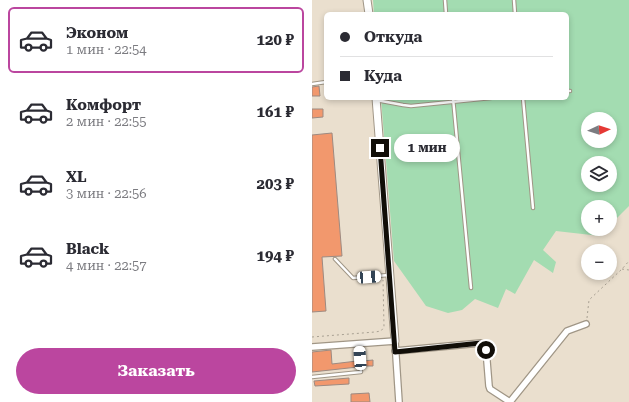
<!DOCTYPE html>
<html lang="ru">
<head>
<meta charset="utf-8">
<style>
  :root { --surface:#fff; --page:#f7f7f7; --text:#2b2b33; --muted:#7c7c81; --line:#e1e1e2; --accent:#bb469f }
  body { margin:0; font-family:"Roboto Serif",serif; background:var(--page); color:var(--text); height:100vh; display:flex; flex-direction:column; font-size:15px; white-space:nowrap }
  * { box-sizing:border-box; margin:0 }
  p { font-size:13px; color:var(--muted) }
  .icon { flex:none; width:22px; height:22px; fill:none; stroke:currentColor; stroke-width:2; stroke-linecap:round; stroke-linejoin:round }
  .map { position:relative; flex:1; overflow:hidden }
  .panel { display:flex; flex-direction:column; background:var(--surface); width:312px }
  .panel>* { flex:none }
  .hud { position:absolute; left:12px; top:12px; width:245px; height:88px; border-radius:6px; box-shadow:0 2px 6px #0003; display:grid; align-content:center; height:88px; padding:0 16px; background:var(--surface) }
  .needle { width:26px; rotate:86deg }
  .tools { position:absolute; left:269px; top:112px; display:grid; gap:8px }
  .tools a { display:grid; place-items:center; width:36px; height:36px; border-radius:50%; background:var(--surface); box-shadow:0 2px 6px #0003; font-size:20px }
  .end { position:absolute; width:18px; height:18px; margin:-9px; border:5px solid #110e08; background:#fff; box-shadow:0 0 0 2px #fff }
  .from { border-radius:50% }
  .bubble { position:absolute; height:28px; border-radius:14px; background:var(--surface); box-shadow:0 2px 6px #0003; font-size:13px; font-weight:700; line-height:28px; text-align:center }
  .car { position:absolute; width:12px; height:24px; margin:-12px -6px; border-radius:5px; box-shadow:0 0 3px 1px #0007; background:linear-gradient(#fff 24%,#345 0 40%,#fff 0 76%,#345 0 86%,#fff 0) }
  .hud b { display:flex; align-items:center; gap:14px; height:38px; font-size:15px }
  .hud b+b { border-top:1px solid var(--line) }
  .hud i { width:10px; height:10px; background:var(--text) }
  ul { padding:7px 0 0; list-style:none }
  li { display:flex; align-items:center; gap:12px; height:66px; margin:0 8px 6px; padding:0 8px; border:2px solid transparent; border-radius:6px }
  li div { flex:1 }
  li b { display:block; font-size:15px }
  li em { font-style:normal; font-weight:700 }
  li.current { border-color:var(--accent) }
  li>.icon { width:36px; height:36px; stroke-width:1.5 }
  .action { display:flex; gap:8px; margin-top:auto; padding:8px 16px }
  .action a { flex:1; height:46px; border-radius:24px; background:var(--accent); color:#fff; font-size:16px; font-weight:700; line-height:46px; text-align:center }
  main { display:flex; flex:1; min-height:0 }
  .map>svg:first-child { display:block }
  .green { fill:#a3dcb1; fill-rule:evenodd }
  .building { fill:#f2986d; stroke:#9d8a81 }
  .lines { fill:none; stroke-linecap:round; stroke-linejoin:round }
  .lane-casing { stroke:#a09686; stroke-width:4.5 }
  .street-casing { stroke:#a09686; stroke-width:8 }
  .secondary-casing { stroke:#a09686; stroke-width:9 }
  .path { stroke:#a8a092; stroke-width:1; stroke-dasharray:2 3; stroke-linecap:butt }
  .lane { stroke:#fff; stroke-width:2.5 }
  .street { stroke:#fff; stroke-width:5.5 }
  .secondary { stroke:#fff; stroke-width:7 }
  .route { stroke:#110e08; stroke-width:5 }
</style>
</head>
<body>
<main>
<section class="panel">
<ul>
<li class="current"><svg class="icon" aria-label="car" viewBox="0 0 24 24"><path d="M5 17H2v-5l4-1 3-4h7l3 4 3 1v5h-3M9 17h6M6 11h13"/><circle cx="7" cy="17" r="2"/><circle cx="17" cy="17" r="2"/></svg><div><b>Эконом</b><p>1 мин · 22:54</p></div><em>120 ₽</em></li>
<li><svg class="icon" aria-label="car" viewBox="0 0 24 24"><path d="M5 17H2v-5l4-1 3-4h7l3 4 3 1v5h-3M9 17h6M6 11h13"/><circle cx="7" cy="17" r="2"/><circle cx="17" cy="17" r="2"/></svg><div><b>Комфорт</b><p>2 мин · 22:55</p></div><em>161 ₽</em></li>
<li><svg class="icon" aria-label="car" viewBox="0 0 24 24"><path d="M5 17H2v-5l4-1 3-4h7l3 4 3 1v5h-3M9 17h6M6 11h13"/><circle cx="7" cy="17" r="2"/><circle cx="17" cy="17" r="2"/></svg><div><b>XL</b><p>3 мин · 22:56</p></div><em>203 ₽</em></li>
<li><svg class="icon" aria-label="car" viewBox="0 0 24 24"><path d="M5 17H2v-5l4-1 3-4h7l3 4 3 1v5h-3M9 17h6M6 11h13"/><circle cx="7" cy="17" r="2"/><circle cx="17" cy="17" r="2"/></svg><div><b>Black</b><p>4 мин · 22:57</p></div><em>194 ₽</em></li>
</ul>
<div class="action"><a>Заказать</a></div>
</section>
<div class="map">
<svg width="317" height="402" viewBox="0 0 317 402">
  <rect width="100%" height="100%" fill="#eadfce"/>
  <path class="green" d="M61,0H317V206L298,225V207H276V229H295L288,236L244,231L231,250L244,262L241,273L222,260L203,294L194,289L186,308L163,299L150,310L136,313L114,306L82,261L69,98H255V14H62ZM276,119H298V141H276ZM276,163H298V185H276Z"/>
  <path class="building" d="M7,86L8,96H0V87Z
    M0,109H11V117L0,118Z
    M20,133L30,256L10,257L14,311L0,312V135Z
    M19,350L20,364L45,361L46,367L0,372V352Z
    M61,360V366H51V361Z
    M37,378V384L3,386L2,381Z
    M57,393L58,402H39V394Z"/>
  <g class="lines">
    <defs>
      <path id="lane" d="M133,0L134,14
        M202,0L203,14
        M0,84L14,82
        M255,91H258
        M141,98L159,288
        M211,98L221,208
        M64,100L91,105L99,106L179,98
        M23,259L41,278L77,275
        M0,377L49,372L47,344"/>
      <path id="street" d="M0,347L83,341L87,402
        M83,351L169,343L173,345L174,349L177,386L178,389L198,402
        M198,402L255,331L274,324"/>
      <path id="secondary" d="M55,0L57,14
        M64,98L83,341"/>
    </defs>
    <use href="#lane" class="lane-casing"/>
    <use href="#street" class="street-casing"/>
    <use href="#secondary" class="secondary-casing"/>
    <path class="path" d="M310,269L317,270
      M275,318L277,300L310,269L317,261
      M0,337L63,332L69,331L72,327L71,280"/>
    <use href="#lane" class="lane"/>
    <use href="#street" class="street"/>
    <use href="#secondary" class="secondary"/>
  </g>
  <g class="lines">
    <path class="route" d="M68,148L83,352L169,343L173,345L174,350"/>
  </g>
</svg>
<div class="tools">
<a><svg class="needle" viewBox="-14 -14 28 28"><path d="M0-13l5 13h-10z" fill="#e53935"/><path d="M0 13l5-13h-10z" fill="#7c7c81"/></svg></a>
<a><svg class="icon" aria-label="layers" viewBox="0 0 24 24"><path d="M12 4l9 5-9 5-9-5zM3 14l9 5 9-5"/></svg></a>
<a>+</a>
<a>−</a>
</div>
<i class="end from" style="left:174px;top:350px"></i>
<i class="end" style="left:68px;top:148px"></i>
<div class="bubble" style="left:82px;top:134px;width:66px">1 мин</div>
<i class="car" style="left:57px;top:277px;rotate:86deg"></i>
<i class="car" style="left:48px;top:358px;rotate:356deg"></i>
<div class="hud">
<b><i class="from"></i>Откуда</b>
<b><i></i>Куда</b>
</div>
</div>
</main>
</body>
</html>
